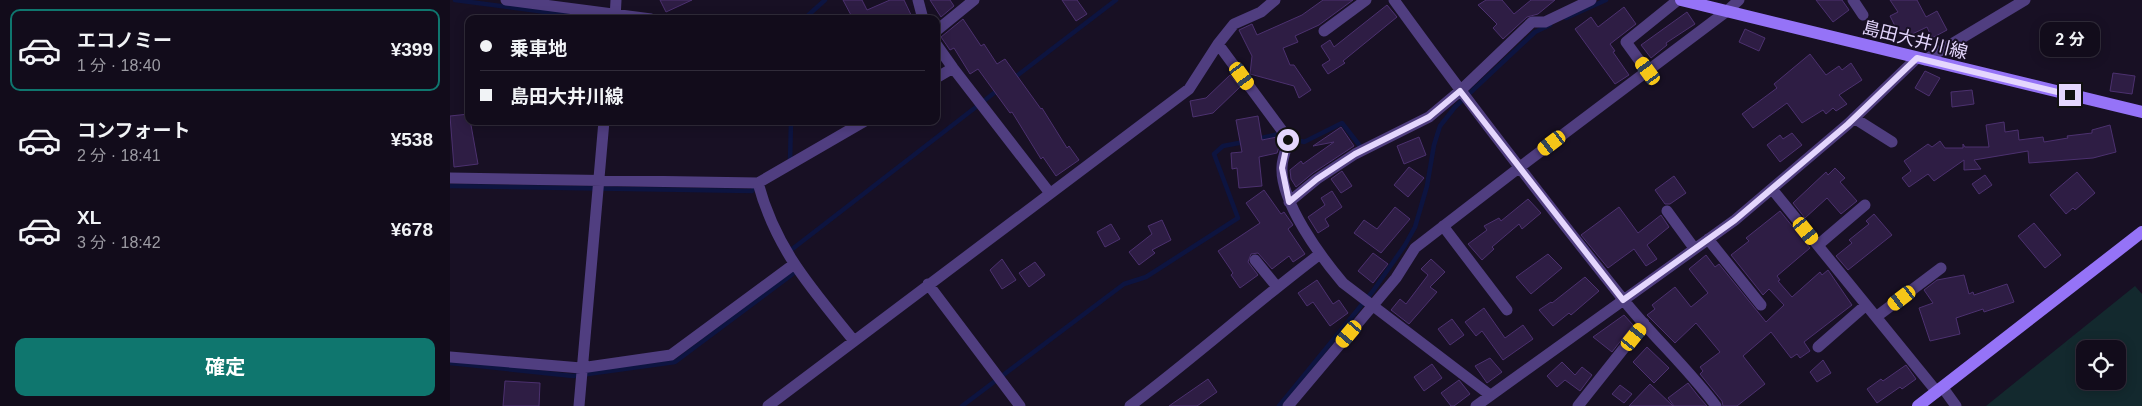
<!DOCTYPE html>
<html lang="ja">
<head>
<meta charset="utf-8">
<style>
  :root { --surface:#120c1b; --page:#1f1a28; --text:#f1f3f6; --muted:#9c9ba3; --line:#312c3a; --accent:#0f766e }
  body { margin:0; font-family:Helvetica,"Noto Sans JP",sans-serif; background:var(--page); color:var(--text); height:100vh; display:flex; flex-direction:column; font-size:19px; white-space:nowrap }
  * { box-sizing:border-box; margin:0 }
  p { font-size:16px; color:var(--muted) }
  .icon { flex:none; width:28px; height:28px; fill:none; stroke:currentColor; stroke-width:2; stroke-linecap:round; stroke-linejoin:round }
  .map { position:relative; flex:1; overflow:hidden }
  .details { display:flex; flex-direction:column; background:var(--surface); width:450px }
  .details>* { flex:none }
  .guide { position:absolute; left:15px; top:15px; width:475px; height:110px; border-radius:10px; box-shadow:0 2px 12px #0003,0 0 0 1px var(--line); display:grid; align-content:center; height:110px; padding:0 15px; background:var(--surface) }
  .controls { position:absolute; left:1626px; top:340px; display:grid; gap:10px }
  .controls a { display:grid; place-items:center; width:50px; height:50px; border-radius:10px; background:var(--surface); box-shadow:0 2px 12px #0003,0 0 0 1px var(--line); font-size:25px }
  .end { position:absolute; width:22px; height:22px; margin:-11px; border:6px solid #e4d6fd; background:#111; box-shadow:0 0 0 2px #111 }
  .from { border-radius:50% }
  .bubble { position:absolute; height:35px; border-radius:10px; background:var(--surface); box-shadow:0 2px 12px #0003,0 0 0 1px var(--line); font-size:16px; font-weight:700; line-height:35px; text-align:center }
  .car { position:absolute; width:15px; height:30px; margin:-15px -8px; border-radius:6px; box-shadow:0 0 4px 1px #0007; background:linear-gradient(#f5c518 24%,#345 0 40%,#f5c518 0 76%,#345 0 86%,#f5c518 0) }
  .guide b { display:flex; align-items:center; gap:18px; height:48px; font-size:19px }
  .guide b+b { border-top:1px solid var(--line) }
  .guide i { width:12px; height:12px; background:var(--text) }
  ul { padding:9px 0 0; list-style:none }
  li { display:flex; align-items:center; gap:15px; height:82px; margin:0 10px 8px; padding:0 5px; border:2px solid transparent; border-radius:10px }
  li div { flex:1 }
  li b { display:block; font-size:19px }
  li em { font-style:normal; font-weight:700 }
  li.on { border-color:var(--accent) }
  li>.icon { width:45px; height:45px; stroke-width:1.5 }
  .cta { display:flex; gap:10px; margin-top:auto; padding:10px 15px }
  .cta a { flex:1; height:58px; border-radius:10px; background:var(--accent); color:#fff; font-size:20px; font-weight:700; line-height:58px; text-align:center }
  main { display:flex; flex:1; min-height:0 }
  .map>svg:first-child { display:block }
  .green { fill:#13292e; fill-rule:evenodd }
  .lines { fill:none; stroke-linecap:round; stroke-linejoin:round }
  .stream { stroke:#0d1440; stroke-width:4.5 }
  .building { fill:#2e1d44; stroke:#4c316f }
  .street { stroke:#503e80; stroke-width:11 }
  .secondary { stroke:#9573f7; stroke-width:12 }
  .route { stroke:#e4d6fd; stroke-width:6 }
  .labels { text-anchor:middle; stroke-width:4; stroke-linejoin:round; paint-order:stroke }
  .street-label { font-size:18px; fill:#e4d6fd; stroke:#181024 }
</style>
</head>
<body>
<main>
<section class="details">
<ul>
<li class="on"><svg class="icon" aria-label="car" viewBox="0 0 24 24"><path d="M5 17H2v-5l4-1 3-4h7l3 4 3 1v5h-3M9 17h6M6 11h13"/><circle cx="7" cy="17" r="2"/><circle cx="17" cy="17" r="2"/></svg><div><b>エコノミー</b><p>1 分 · 18:40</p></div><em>¥399</em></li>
<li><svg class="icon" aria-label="car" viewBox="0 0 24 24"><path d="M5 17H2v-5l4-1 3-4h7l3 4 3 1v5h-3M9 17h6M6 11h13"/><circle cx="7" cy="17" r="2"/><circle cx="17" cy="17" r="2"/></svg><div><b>コンフォート</b><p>2 分 · 18:41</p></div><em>¥538</em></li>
<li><svg class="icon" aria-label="car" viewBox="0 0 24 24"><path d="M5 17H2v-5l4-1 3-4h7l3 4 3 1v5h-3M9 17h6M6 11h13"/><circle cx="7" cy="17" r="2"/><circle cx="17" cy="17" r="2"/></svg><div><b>XL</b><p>3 分 · 18:42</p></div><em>¥678</em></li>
</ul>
<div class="cta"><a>確定</a></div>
</section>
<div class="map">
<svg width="1692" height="406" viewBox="0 0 1692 406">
  <rect width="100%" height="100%" fill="#181024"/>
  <path class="green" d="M1685,286L1692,294V406H1536ZM1635,349H1668V381H1635Z"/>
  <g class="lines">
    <path class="stream" d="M5,0L148,19
      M1116,18L1156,0
      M354,19L375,0
      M564,78L666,0
      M840,133L847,140L854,142L892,123L910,146
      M807,139L833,133
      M340,162L341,121
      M0,186L302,191L307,184
      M341,250L548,90
      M0,363L123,376L225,362L344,273
      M512,406L674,284L696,277L788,218L764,154L773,146L794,142
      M829,406L923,291L955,245L965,227L977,186L984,145L990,126L1005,107L1085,32L1100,25"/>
  </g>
  <path class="building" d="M210,0H242L216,12Z
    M393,0H412L417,10L440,0H454L463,19H399L402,17Z
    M480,0H500L504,6L491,17Z
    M612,0H627L637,14L626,21Z
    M873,0H903L869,25L845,36L848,42L833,48L840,65H844L861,90L849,98L844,86L800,74L802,56L789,30L802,24L807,35L852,15Z
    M1036,0H1052L1064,14L1081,0H1105L1088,14L1077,17L1053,39L1043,28L1047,24L1028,5Z
    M1366,0H1392L1399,10L1383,22Z
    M1440,0H1467L1476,17L1487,11L1497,30L1482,38L1477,27L1458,36L1456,33L1450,36L1440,16L1448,12Z
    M937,5L947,17L893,61L895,63L878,74L872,65L880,60L871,46L880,40L884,47Z
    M1174,7L1186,24L1160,44L1165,51L1163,52L1179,75L1165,84L1125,29L1141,17L1148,27Z
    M1237,12L1245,24L1216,43L1217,45L1201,58L1191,45Z
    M513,19L531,46L534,44L547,64L555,59L591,109L592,108L617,148L619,146L629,160L606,176L593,157L591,159L562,112L560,113L528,69L520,74L504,48L500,50L491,37Z
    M1295,29L1315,38L1309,51L1289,42Z
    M1360,54L1376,75L1389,66L1392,70L1401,63L1412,80L1389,95L1397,104L1386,111L1383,108L1376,114L1373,110L1352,123L1337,103L1303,128L1292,114L1327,88L1324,84Z
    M1475,71L1490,78L1479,96L1465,88Z
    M1663,73L1685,76L1682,94L1660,91Z
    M780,75L790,87L763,113L743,117L740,101L756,98Z
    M1522,90L1524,104L1502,107L1501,92Z
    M19,114L28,164L4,167L0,116Z
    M808,116L812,140L827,137L831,141L827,153L809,157L812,186L789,188L787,168L782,169L781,153L792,152L786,120Z
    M1554,122L1555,132L1568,130L1569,140L1593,137L1594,142L1618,138L1617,136L1642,133V130L1660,125L1666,152L1643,158L1579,163L1578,151L1524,160L1531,169L1514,170V160L1484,181L1478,174L1459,187L1452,178L1461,171L1454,161L1478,144L1482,147L1490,141L1495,148H1513V144L1515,147H1539L1536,125Z
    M891,127L904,146L863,173L846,187L841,179L840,170L851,161L853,164L884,142L863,146Z
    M1342,133L1352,145L1330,162L1317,145L1330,135L1333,139Z
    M969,137L976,155L954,164L947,146Z
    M959,167L974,178L958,197L944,185Z
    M1385,168L1395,178L1390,182L1407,201L1391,214L1377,198L1355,218L1343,203L1376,172L1378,175Z
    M892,171L902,186L891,193L881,179Z
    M1627,172L1645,193L1625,210L1623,208L1616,214L1600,195Z
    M1535,175L1542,185L1529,194L1522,184Z
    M1224,176L1236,193L1220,204H1215L1205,190Z
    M814,190L831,214L834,212L841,222L843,225L838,229L855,254L843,262L839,256L822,269L808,253L801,254L798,262L808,275L790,288L781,275L783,273L768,251L810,223L796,203Z
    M882,191L892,207L875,219L879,226L868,233L858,217L875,205L871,198Z
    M1078,199L1091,213L1072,229L1069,224L1042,247L1044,249L1032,260L1018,244L1037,230L1034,226L1049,218L1051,221Z
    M945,207L960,219L931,253L904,233L914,220L927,229Z
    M1169,207L1188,233L1211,215L1219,227L1197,245L1207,259L1196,266L1184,249L1158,268L1131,235Z
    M1330,211L1360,248L1327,276L1330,280L1328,281L1342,297L1370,272L1372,275L1378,270L1402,305L1354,342L1360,351L1350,358L1347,354L1341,358L1321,332L1293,356L1315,384L1287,406H1273L1272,401L1250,374L1253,371L1250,367L1270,352L1246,323L1225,343L1197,315L1205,309L1202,305L1225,287L1241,307L1258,293L1239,269L1256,255L1265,267L1269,264L1316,322L1334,305L1319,289L1313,295L1281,255L1299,241L1296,238Z
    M1424,214L1442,235L1398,270L1386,256L1402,243L1399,240L1419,224L1416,221Z
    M712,220L721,240L702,250L705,253L689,265L679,252L702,234L698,226Z
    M1584,223L1611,255L1595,268L1568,236Z
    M661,224L670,239L655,247L647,232Z
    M923,253L938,264L923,283L908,271Z
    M1098,254L1112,268L1081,294L1066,277Z
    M552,259L566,280L552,289L540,270Z
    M981,259L995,272L980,287L987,292L959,324L941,310L950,299L956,304L978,275L971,269Z
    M585,262L595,275L579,287L569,273Z
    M1514,275L1519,294L1523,292L1524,295L1557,284L1564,302L1534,312L1533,309L1506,318L1510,334L1480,341L1469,308L1483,303L1474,290L1487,280Z
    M1135,277L1149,291L1121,315L1119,313L1103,326L1089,310L1101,302L1102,303Z
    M867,280L883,304L889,300L898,313L880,326L863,302L857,306L848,293Z
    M1034,308L1055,338L1073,325L1083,339L1053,360L1032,331L1026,336L1015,322Z
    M1174,315L1183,325L1162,352L1143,337Z
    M1002,319L1014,335L1000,345L988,329Z
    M1197,347L1219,368L1204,383L1183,362Z
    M1040,358L1052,372L1037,383L1025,366Z
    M1373,360L1381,373L1367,382L1360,372Z
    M1112,362L1125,375L1132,367L1142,375L1130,391L1115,380L1107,387L1097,376Z
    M982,364L992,378L974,391L964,377Z
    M1456,365L1466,379L1452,389L1450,387L1427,403L1417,389L1431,379L1433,381Z
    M758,379L767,392L747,406H719Z
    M1009,380L1020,394L1004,406H1001L991,393Z
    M55,381L90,383L89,406H53Z
    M1238,383L1249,397L1257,406H1224L1218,398Z
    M1200,384L1223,406H1179Z
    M1170,385L1182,394L1174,403L1162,394Z"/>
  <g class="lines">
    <path class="street" d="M56,0L201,19
      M468,0L473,19
      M944,0C1017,101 1094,200 1172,298C1201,335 1238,368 1266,406
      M1403,0L1413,15
      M165,19L166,0
      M486,31L524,0
      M874,31L916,0
      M486,44L503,68L599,192
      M768,44L839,140C836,149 832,159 832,167C830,202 871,257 893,283L1040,395
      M1475,60L1575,0
      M1197,71L1176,42L1228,0
      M486,78L503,68
      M1404,118L1442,142
      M0,178L308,183L415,121
      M308,183C326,250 362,289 404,341
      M1322,189L1487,392
      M839,202L867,179L905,154L979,117L1010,91L1082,22H1095L1141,0
      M1217,211L1244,248
      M993,226L1057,310
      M1258,239L1311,305
      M1368,245L1415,205
      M805,260L827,287
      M478,284L570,406
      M1426,317L1491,268
      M1368,347L1416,305
      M0,357L131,368L221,355L343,265
      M1493,388L1506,406
      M129,406L154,121
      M318,406L739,89L768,44L784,24L811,12L825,0
      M680,406C745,357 805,303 870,254
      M838,406L946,278L965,248L1070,167L1277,11L1289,0
      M1026,406L1285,220L1398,124L1467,58
      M1128,406L1194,323"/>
    <path class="secondary" d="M1231,0L1692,112
      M1468,406L1692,232"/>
  </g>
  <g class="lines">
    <path class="route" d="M838,140L832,168L839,202L867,179L905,154L979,117L1010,91L1173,300L1285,220L1398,124L1467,58L1620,95"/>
  </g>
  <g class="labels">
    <g class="street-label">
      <text transform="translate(1465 40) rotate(14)" y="6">島田大井川線</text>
    </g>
  </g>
</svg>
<div class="controls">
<a><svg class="icon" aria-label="locate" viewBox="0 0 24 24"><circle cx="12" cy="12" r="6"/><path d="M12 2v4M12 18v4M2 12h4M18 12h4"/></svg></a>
</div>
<i class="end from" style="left:838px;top:140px"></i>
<i class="end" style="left:1620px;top:95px"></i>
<div class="bubble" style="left:1590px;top:22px;width:60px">2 分</div>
<i class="car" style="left:1198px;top:71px;rotate:324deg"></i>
<i class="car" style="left:792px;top:76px;rotate:144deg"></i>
<i class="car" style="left:1102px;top:143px;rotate:233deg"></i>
<i class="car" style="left:1356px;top:231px;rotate:141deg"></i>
<i class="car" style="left:1452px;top:298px;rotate:233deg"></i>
<i class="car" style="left:899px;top:334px;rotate:220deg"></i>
<i class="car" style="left:1184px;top:337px;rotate:39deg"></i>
<div class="guide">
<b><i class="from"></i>乗車地</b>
<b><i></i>島田大井川線</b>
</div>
</div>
</main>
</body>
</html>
